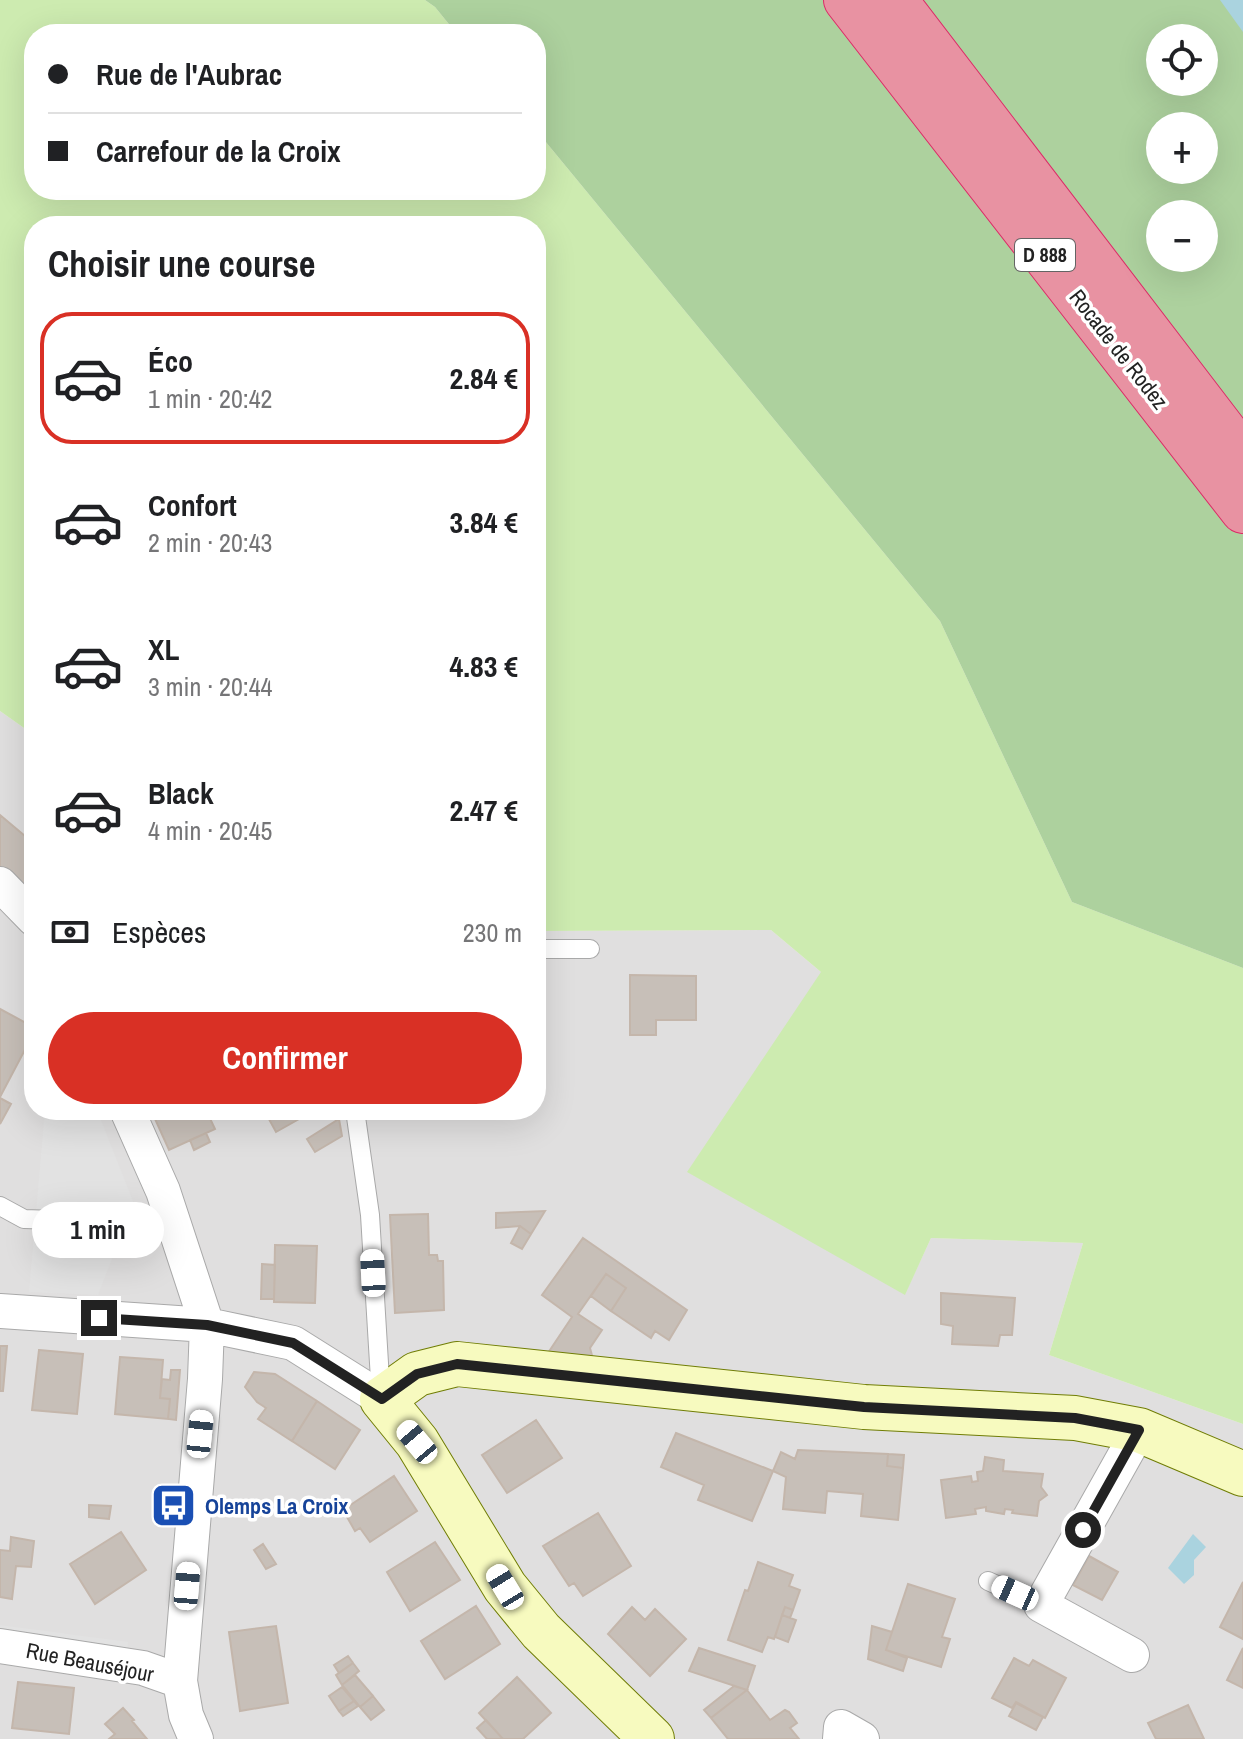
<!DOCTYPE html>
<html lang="fr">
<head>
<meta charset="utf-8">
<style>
  :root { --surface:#fff; --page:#f6f6f6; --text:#202124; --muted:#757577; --line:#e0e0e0; --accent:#d93025 }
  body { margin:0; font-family:"Archivo Narrow",sans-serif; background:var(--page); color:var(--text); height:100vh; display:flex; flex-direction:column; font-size:30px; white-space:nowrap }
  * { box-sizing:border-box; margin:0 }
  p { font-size:26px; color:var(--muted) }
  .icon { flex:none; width:44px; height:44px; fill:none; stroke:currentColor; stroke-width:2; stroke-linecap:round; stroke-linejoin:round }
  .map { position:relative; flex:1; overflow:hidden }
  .side { position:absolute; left:24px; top:216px; width:522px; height:904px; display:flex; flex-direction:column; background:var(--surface); border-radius:32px; box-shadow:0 8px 32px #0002 }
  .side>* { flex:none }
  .guide { position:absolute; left:24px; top:24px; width:522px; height:176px; border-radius:32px; box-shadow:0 8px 32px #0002; display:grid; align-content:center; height:176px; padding:0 24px; background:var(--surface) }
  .buttons { position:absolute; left:1146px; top:24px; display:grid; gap:16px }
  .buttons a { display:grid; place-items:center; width:72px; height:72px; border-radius:50%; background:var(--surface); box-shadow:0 8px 32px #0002; font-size:40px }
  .end { position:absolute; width:36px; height:36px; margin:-18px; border:10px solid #222; background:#fff; box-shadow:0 0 0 4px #fff }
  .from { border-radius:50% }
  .bubble { position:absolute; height:56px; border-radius:28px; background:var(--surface); box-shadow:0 8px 32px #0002; font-size:26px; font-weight:800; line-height:56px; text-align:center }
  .car { position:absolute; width:24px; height:48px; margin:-24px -12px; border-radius:10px; box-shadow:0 0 6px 2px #0007; background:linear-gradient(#fff 24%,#345 0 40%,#fff 0 76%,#345 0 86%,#fff 0) }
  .guide b { display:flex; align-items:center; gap:28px; height:76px; font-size:30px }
  .guide b+b { border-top:2px solid var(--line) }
  .guide i { width:20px; height:20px; background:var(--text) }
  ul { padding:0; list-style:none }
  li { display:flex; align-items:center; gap:24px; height:132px; margin:0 16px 12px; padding:0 8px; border:4px solid transparent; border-radius:32px }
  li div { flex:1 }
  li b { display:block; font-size:30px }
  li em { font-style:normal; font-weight:800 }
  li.on { border-color:var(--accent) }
  li>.icon { width:72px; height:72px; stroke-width:1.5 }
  h2 { padding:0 24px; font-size:36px; line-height:96px }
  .pay { display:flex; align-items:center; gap:20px; height:88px; padding:0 24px; font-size:30px }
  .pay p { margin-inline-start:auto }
  .action { display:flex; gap:16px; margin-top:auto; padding:16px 24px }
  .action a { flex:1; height:92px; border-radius:48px; background:var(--accent); color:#fff; font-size:32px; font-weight:800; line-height:92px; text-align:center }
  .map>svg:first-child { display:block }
  .residential { fill:#e0dfdf }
  .grass { fill:#cdebb0 }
  .forest { fill:#add19e; fill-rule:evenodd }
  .parking { fill:#e2e2e2 }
  .water { fill:#aad3df }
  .building { fill:#c7bfb8; stroke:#c4b6ab; stroke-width:2 }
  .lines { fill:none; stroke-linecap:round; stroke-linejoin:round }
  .lane-casing { stroke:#a9a9a9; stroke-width:20 }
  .street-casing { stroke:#a9a9a9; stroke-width:36 }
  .secondary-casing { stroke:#707d05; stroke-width:46 }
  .highway-casing { stroke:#dc2a67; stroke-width:46 }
  .lane { stroke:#fff; stroke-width:18 }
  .street { stroke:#fff; stroke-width:34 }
  .secondary { stroke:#f7fabf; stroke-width:44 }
  .highway { stroke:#e892a2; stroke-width:44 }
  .route { stroke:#222; stroke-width:10 }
  .labels { text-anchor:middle; stroke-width:7; stroke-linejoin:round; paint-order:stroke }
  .shield { fill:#fff; stroke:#646464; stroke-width:2 }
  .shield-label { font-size:20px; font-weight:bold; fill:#222 }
  .street-label { font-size:22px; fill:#222; stroke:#fff }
  .transit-label { font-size:22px; font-weight:bold; fill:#164399; stroke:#fff; text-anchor:start }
</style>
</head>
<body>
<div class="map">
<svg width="1243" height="1739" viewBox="0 0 1243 1739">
  <rect width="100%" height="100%" fill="#f2efe9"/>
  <path class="residential" d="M0,711L34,735V1110H536V931L771,930L821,972L870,1274L905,1294L931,1238L1083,1243L1049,1355L1243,1424V1739H0Z"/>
  <path class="grass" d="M0,0H425L435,7L457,34H34V190H536V130L940,621L1072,902L1243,968V1424L1049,1355L1083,1243L931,1238L905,1295L687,1172L821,972L771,930L536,931V226H34V735L0,711Z"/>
  <path class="forest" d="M425,0H1243V968L1072,902L940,621L536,130V34H457L435,7ZM1160,38H1204V82H1160ZM1160,126H1204V170H1160ZM1160,214H1204V258H1160Z"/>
  <path class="parking" d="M45,1110H97L148,1239L115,1251L98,1295L29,1292Z
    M0,1625L128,1642L127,1652L0,1635Z"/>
  <path class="water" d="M1220,0H1243V32Z
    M1193,1534L1206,1547L1194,1560V1575L1184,1584L1168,1568Z"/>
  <path class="building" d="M0,815L25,836L28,832L34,837V885L27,892L0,868Z
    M630,975L696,976V1020H656V1035H630Z
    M0,1009L28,1024L29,1042L0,1097Z
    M0,1098L11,1104L0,1124Z
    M151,1110H206L215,1129L169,1150Z
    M264,1110H315L276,1132Z
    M339,1119L342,1136L315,1152L307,1139Z
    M206,1133L210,1142L194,1150L190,1140Z
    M545,1211L531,1234L520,1226L496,1228V1213Z
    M428,1214L429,1255H437L438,1261H443L444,1310L395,1313L390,1215Z
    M520,1226L531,1234L522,1249L511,1243Z
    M583,1238L687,1310L669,1340L655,1331L651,1338L611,1311L626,1288L606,1274L578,1314L602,1330L590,1348L594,1363L546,1356L572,1317L542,1295Z
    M275,1245L317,1246L315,1303L274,1302Z
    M262,1264L275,1265L274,1299H261Z
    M606,1274L626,1288L611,1311L591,1296Z
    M941,1293L1015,1298L1012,1335H1000L998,1346L952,1344L953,1326L941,1324Z
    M0,1346H7L3,1391H0Z
    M39,1350L83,1354L77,1414L32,1410Z
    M120,1357L163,1360L160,1398L170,1399L168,1419L115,1414Z
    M171,1370H180L176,1420L168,1419L170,1399L160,1398L162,1379L170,1380Z
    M254,1372L275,1374L317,1401L292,1441L258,1419L266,1408L257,1402L245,1387Z
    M317,1401L360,1430L335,1469L292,1441Z
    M536,1420L562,1458L507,1493L482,1455Z
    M676,1433L773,1471L752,1521L698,1500L704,1485L661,1467Z
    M798,1450L888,1454L887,1466L903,1468L898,1520L861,1516L863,1494L827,1491L825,1513L783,1509L786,1477L773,1471L781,1452L795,1459Z
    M888,1454L904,1455L903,1468L887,1466Z
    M985,1457L1004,1460L1003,1471L1043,1474L1041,1487L1047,1495L1039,1501L1037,1516L1012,1513L1013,1510L1005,1509L1004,1514L986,1511V1507L975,1509L976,1514L946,1518L941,1480L971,1476L972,1482L978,1481L977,1472L983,1471Z
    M394,1476L417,1511L370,1542L360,1528L355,1531L343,1510Z
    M89,1505L111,1506L109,1519L89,1517Z
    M598,1513L631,1566L583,1596L574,1583L569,1586L543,1546Z
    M121,1532L146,1570L95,1604L70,1564Z
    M11,1537L34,1541L31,1567L16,1566L12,1599L0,1597V1550L10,1551Z
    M435,1542L460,1580L410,1611L387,1572Z
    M263,1544L276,1564L266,1569L254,1550Z
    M1089,1556L1118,1572L1102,1600L1073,1585Z
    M758,1562L793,1575L789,1586L800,1590L793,1610L785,1607L774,1639L768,1637L762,1652L728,1640L745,1590L748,1591Z
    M1243,1582V1639L1220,1627Z
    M908,1584L955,1599L942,1637L950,1639L941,1667L886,1650Z
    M476,1606L500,1644L445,1679L421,1641Z
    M632,1607L645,1620L655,1609L686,1639L650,1676L608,1634Z
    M785,1607L793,1610L790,1618L782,1615Z
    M782,1615L796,1620L788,1642L775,1637Z
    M276,1626L288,1703L240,1711L229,1632Z
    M872,1626L892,1632L886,1650L907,1658L903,1671L868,1659Z
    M699,1648L755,1666L747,1690L689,1671Z
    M1243,1648V1688L1227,1680Z
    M348,1656L353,1663L339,1673L334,1665Z
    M1014,1658L1029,1666L1033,1660L1066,1678L1045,1718L1016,1702L1012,1708L992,1698Z
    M353,1663L359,1671L342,1685L336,1675Z
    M355,1675L373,1696L360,1707L342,1685Z
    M517,1677L551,1713L523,1739H503L479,1713Z
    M18,1682L74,1688L69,1734L12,1728Z
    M734,1686L747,1690L711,1718L704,1710Z
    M342,1687L354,1701L339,1711L329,1696Z
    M747,1690L770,1720L785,1710L789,1712L797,1723L790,1728L799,1739H728L711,1718Z
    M373,1696L384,1710L371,1720L360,1707Z
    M354,1701L358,1706L343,1716L339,1711Z
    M1016,1703L1043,1717L1036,1730L1009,1716Z
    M1188,1705L1204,1739H1156L1148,1723Z
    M123,1708L134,1720L132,1721L147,1739H109L115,1734L105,1724Z
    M486,1720L503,1739H487L477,1728Z"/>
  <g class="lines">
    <defs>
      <path id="lane" d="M536,949H590
        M355,1110L370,1215L381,1396
        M0,1206L24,1219L89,1221
        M988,1581L1041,1605"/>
      <path id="street" d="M0,884L34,919
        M127,1110L163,1191L207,1325L205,1379L180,1681L186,1715L196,1739
        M0,1311L207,1325L293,1343L382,1399
        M0,1646L143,1668L180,1681
        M1132,1655L1041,1605L1139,1430
        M840,1739L841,1727L862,1739"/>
      <path id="secondary" d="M652,1739L541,1631L505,1587L417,1442L382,1399L417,1374L457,1364L864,1407L1075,1418L1139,1430L1243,1474"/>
      <path id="highway" d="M846,0L1243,511
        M895,0L1243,455"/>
    </defs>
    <use href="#lane" class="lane-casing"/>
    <use href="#street" class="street-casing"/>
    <use href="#secondary" class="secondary-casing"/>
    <use href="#highway" class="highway-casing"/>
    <use href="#lane" class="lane"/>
    <use href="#street" class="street"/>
    <use href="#secondary" class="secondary"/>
    <use href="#highway" class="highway"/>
  </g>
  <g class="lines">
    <path class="route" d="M99,1318L207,1325L293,1343L382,1399L417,1374L457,1364L864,1407L1075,1418L1139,1430L1083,1530"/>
  </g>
  <defs>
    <symbol id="bus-square" viewBox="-11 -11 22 22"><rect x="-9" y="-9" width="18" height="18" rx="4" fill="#1a4fb4" stroke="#fff"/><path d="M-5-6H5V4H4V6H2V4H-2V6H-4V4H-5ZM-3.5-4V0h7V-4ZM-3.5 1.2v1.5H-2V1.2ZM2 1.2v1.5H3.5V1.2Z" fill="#fff"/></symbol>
  </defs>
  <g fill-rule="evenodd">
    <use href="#bus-square" x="148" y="1480" width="51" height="51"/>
  </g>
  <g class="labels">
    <rect class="shield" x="1015" y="239" width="60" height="32" rx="6"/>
    <g class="shield-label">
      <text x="1045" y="262">D 888</text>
    </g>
    <g class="street-label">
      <text transform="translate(1119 349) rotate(52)" y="8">Rocade de Rodez</text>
      <text transform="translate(90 1662) rotate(11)" y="8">Rue Beauséjour</text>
    </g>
    <g class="transit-label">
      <text x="205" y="1514">Olemps La Croix</text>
    </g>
  </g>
</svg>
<div class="buttons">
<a><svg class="icon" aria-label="locate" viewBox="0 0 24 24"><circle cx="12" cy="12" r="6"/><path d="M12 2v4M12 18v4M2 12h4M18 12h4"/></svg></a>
<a>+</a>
<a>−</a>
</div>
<i class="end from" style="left:1083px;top:1530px"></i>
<i class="end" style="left:99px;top:1318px"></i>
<div class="bubble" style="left:32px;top:1202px;width:132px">1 min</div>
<i class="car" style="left:373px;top:1273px;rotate:357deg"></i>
<i class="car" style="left:200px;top:1434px;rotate:6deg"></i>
<i class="car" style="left:417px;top:1442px;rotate:320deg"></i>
<i class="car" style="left:187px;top:1586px;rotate:5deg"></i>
<i class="car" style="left:505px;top:1587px;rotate:329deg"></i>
<i class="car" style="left:1015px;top:1593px;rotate:294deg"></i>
<div class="guide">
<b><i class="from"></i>Rue de l'Aubrac</b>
<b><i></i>Carrefour de la Croix</b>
</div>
<section class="side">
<h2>Choisir une course</h2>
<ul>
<li class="on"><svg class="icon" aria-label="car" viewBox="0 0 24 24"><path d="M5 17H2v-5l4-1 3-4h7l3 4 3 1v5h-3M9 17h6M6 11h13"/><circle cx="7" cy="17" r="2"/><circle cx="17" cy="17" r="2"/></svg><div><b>Éco</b><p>1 min · 20:42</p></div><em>2.84 €</em></li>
<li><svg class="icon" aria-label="car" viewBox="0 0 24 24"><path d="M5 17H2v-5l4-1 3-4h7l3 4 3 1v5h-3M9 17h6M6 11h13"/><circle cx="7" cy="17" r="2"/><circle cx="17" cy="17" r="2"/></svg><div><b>Confort</b><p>2 min · 20:43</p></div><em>3.84 €</em></li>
<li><svg class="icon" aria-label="car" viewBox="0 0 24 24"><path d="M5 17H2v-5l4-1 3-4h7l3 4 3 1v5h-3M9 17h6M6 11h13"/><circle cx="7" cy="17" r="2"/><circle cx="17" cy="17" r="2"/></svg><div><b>XL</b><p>3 min · 20:44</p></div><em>4.83 €</em></li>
<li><svg class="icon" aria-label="car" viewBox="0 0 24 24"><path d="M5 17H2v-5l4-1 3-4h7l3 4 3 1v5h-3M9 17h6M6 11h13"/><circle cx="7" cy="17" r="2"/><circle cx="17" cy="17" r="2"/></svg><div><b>Black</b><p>4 min · 20:45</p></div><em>2.47 €</em></li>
</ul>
<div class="pay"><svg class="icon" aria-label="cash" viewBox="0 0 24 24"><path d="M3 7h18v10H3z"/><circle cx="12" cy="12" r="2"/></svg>Espèces<p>230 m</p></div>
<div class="action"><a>Confirmer</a></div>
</section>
</div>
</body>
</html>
